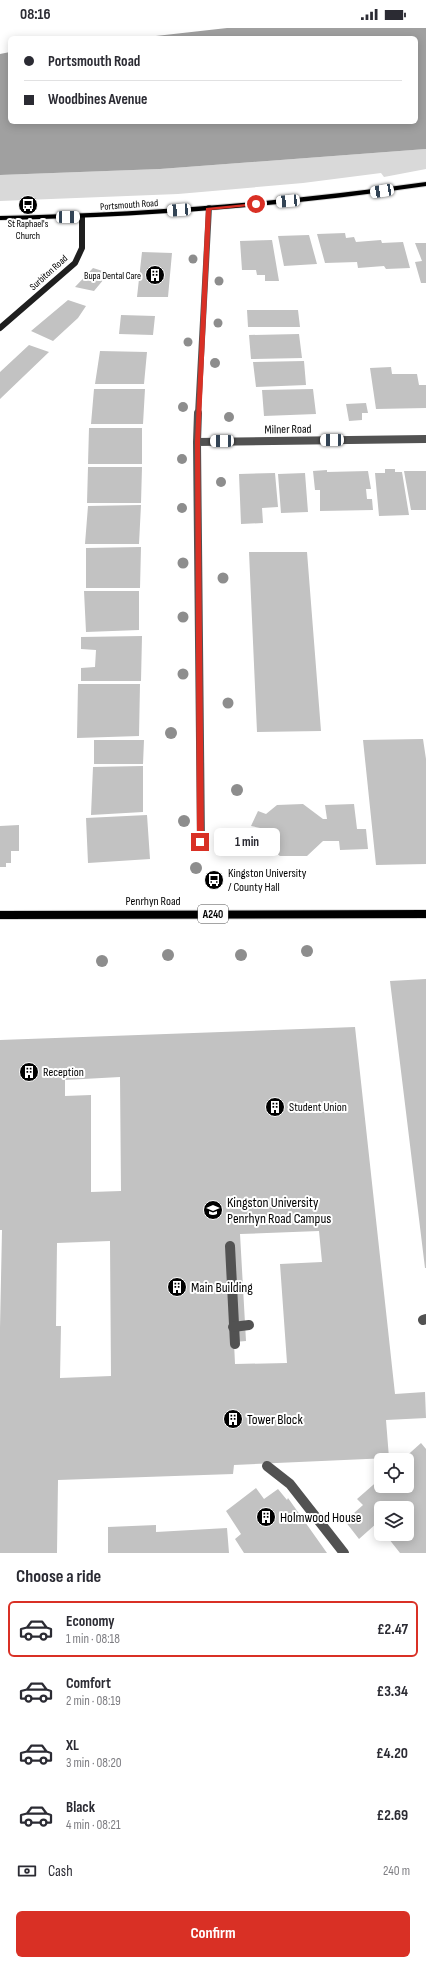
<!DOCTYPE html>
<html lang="en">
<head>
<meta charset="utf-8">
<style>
  :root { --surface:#fff; --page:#f7f7f7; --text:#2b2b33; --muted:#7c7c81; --line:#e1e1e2; --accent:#d93025 }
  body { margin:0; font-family:"Sofia Sans Condensed",sans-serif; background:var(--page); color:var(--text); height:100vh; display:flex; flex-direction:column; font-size:15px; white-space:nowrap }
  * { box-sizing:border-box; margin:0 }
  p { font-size:13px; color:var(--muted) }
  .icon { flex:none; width:22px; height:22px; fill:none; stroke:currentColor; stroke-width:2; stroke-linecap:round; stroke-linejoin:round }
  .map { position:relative; height:1525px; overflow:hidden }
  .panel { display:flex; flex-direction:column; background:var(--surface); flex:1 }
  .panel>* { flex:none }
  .banner { position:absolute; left:8px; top:8px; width:410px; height:88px; border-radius:6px; box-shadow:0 2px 10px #0003; display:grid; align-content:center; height:88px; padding:0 16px; background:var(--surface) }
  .fabs { position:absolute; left:374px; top:1425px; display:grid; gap:8px }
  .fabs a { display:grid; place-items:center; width:40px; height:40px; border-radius:6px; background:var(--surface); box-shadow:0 2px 10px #0003; font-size:20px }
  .end { position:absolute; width:18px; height:18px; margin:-9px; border:5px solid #d93025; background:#fff; box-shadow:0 0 0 2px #fff }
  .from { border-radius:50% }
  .bubble { position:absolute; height:28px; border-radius:6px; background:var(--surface); box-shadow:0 2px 10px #0003; font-size:13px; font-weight:700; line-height:28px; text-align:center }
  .car { position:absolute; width:12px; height:24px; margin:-12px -6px; border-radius:5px; box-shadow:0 0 3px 1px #0007; background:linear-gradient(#fff 24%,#345 0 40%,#fff 0 76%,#345 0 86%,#fff 0) }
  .banner b { display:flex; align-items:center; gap:14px; height:38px; font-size:15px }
  .banner b+b { border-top:1px solid var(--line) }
  .banner i { width:10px; height:10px; background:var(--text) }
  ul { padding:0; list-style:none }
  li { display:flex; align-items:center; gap:12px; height:56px; margin:0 8px 6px; padding:0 8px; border:2px solid transparent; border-radius:6px }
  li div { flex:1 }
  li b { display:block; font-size:15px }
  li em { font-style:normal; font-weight:700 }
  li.on { border-color:var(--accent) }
  li>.icon { width:36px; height:36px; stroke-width:1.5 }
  h2 { padding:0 16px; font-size:18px; line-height:48px }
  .pay { display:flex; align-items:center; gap:10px; height:44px; padding:0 16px; font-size:15px }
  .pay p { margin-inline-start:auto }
  .button { display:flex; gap:8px; margin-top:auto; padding:8px 16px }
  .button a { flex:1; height:46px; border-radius:6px; background:var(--accent); color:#fff; font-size:16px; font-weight:700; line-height:46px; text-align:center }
  .status { display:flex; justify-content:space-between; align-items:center; height:28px; padding:0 20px; background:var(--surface); direction:ltr }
  .status svg { height:11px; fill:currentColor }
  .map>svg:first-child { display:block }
  .green { fill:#d9d9d9 }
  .water { fill:#a0a0a0 }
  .building { fill:#c2c2c2; fill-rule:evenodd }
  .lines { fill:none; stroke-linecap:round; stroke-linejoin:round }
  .primary-casing { stroke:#dbdbdb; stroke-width:2 }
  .service { stroke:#525252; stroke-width:10 }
  .pedestrian { stroke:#525252; stroke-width:10 }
  .minor-far1 { stroke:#525252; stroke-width:6 }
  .minor { stroke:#525252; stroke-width:8 }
  .secondary { stroke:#1f1f1f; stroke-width:6 }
  .primary { fill:#000; fill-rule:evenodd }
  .tree { fill:#8d8d8d }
  .route { fill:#d93025 }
  .labels { text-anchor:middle; stroke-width:4; stroke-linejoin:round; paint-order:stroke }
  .far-street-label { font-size:10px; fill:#000; stroke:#fff }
  .far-poi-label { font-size:10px; fill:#000; stroke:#fff }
  .shield { fill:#fff; stroke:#4c4c4c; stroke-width:1 }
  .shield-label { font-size:11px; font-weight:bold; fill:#000 }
  .street-label { font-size:12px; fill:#000; stroke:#fff }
  .poi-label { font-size:12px; fill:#000; stroke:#fff; text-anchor:start }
  .near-poi-label { font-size:14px; fill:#000; stroke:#fff; text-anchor:start }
</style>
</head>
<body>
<div class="status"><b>08:16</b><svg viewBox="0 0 49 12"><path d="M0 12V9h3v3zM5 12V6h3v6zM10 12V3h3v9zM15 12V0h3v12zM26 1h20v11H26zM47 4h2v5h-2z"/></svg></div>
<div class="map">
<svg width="426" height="1525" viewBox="0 0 426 1525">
  <rect width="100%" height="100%" fill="#fff"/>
  <path class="green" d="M426,121V141L384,149L381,145L303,155L178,166L0,173V147L160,141Z"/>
  <path class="water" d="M227,0H426V121L160,141L0,147V26L10,24V94H416V10H138Z"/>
  <path class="building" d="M345,205L346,210L354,209L356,214L381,212L382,215L403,214L410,240L386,241L384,238L358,240L357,234L325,235L317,206Z
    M309,207L317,236L284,238L278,208Z
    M272,212L279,253H265V247H257L256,242H242L240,213Z
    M415,215H426V255H421L415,234L422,233Z
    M142,224L172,225L168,269H137Z
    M93,240L109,245L94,263L75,259Z
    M68,272L86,278L78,290L53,313L31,303Z
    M247,282H298L300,299H248Z
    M121,287L155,288L153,307L119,306Z
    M299,306L302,330L251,331L249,307Z
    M29,317L49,324L0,371V344Z
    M100,323L147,324L144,356H95Z
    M304,333L306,357L256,359L253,334Z
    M391,339L392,346H417L419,357H426V380L376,381L370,340Z
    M94,361H145L143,396H91Z
    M313,361L316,386L264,388L262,362Z
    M366,375L368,385H362V392L349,393L346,376Z
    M89,400H142V436H88Z
    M88,439H142L141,475H87Z
    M385,441H395V444H402L409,487L379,488L375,445H385Z
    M327,442V444L368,443L371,461H366L367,471H372L373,482L320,483V462H315L313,443Z
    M404,443H426V482H411Z
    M275,445L278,479L262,480L263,495L241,496L239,446Z
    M305,445L308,484L281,485L278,446Z
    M141,477L139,516H85L88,478Z
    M141,519L140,560H86V520Z
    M249,524H307L321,703L257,704Z
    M84,563H139V602L86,604Z
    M142,608L141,653H81V640L95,639L96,622L81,621V609Z
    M78,656H140L139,708L77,710Z
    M423,711L426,731V836L376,837L363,712Z
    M94,712H144L143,736H94Z
    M143,738V784L91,787L93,739Z
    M303,776L323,791H327L325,777L354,776L357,801H366L368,821L340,822L339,813H323L307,828H280L260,813V800L251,798L258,783L266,786L277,777Z
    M147,787L150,831L88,835L86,790Z
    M19,797V823H11V835H6V839H0V798Z
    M426,951V1240H425L390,953Z
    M355,999L395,1366L425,1364L426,1390L386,1392L389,1430L234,1437L233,1446L58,1452L57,1525H0V1300L2,1202H0V1012ZM120,1049L121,1163L91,1164V1067L65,1068V1052ZM319,1203L322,1234L280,1236L287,1335L235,1336L234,1314L246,1313L240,1206ZM110,1213L111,1348L60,1350L61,1298H56L57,1215Z
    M421,1415L426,1421V1525H400L385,1506H407V1480H381V1500L377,1495L359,1511L345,1493L363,1477L357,1471L381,1450V1458H407V1432H402Z
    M256,1460L264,1471L278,1461L287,1472L288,1470L327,1525H244L235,1511L241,1506L226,1483Z
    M156,1497V1504L227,1500L229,1525H108V1499Z"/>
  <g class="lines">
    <defs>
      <path id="primary" d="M426,154V158C284,179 143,189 0,192V188C143,185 284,174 426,154Z
        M426,882V890L0,891V883Z"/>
    </defs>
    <use href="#primary" class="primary-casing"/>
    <path class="service" d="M230,1218L235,1316
      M423,1292L426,1291
      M267,1438L290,1456L344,1525"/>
    <path class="pedestrian" d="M233,1299L249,1297"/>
    <path class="minor-far1" d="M198,386L209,180"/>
    <path class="minor" d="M198,385L197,414L201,814
      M197,414L426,411"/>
    <path class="secondary" d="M0,300L75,235L82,220V189"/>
    <use href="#primary" class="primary"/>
  </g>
  <g class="tree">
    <circle cx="193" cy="231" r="4.5"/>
    <circle cx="219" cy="253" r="4.5"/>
    <circle cx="218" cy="295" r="4.5"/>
    <circle cx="188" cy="314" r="4.5"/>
    <circle cx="215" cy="335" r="5"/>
    <circle cx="183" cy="379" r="5"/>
    <circle cx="229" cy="389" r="5"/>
    <circle cx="182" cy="431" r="5"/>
    <circle cx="221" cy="454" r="5"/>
    <circle cx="182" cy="480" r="5"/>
    <circle cx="183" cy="535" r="5.5"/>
    <circle cx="223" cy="550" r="5.5"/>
    <circle cx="183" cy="589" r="5.5"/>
    <circle cx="183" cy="646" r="5.5"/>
    <circle cx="228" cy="675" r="5.5"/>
    <circle cx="171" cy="705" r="6"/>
    <circle cx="237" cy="762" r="6"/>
    <circle cx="184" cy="793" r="6"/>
    <circle cx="196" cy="840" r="6"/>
    <circle cx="307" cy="923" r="6"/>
    <circle cx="168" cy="927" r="6"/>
    <circle cx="241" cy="927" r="6"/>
    <circle cx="102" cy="933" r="6"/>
  </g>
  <path class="route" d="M256,175L258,177L211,182L200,414L204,814L200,817L197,814L195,414L206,180Z"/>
  <defs>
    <symbol id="bus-disc" viewBox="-11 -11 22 22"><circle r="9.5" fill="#000" stroke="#fff"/><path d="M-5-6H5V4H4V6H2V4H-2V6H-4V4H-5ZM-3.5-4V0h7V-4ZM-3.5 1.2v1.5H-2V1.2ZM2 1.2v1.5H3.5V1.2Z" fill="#fff"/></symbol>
    <symbol id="building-disc" viewBox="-11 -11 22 22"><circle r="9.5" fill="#000" stroke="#fff"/><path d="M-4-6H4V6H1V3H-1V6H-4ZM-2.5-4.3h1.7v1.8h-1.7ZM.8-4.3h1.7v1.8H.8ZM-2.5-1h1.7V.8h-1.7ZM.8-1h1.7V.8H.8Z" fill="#fff"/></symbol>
    <symbol id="university-disc" viewBox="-11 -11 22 22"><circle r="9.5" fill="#000" stroke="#fff"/><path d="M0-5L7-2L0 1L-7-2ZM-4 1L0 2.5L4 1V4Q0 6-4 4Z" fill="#fff"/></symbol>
  </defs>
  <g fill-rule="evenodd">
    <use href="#bus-disc" x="17" y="166" width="22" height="22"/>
    <use href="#building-disc" x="144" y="236" width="22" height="22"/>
    <use href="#bus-disc" x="203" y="841" width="22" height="22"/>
    <use href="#building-disc" x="18" y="1033" width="22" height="22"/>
    <use href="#building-disc" x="264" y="1068" width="22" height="22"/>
    <use href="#university-disc" x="202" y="1171" width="22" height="22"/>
    <use href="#building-disc" x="166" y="1248" width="22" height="22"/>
    <use href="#building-disc" x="222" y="1380" width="22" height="22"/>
    <use href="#building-disc" x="255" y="1478" width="22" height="22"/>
  </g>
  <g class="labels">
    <g class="far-street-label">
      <text transform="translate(129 176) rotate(-4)" y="4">Portsmouth Road</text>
      <text transform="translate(48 244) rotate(-42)" y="4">Surbiton Road</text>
    </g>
    <g class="far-poi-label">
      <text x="28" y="199">St Raphael's<tspan x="28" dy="12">Church</tspan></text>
      <text x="141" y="251" text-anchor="end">Bupa Dental Care</text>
    </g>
    <rect class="shield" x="198" y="877" width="30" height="18" rx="3"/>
    <g class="shield-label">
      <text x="213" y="890">A240</text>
    </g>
    <g class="street-label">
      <text transform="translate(288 401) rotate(-1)" y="4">Milner Road</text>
      <text x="153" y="877">Penrhyn Road</text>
    </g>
    <g class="poi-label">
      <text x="228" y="849">Kingston University<tspan x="228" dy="14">/ County Hall</tspan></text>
      <text x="43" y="1048">Reception</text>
      <text x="289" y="1083">Student Union</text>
    </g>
    <g class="near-poi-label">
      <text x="227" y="1179">Kingston University<tspan x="227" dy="16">Penrhyn Road Campus</tspan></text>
      <text x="191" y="1264">Main Building</text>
      <text x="247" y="1396">Tower Block</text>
      <text x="280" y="1494">Holmwood House</text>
    </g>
  </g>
</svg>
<div class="fabs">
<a><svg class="icon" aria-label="locate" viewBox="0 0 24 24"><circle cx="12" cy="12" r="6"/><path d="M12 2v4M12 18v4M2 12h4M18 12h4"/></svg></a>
<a><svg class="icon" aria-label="layers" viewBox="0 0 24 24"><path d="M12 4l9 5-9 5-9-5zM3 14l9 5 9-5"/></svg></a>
</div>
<i class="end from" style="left:256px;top:176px"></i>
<i class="end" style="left:200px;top:814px"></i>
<div class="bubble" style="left:214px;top:800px;width:66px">1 min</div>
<i class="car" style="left:382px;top:163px;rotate:261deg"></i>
<i class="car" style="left:288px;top:173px;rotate:265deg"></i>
<i class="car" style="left:179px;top:182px;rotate:266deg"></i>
<i class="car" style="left:68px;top:189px;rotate:89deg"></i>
<i class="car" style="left:332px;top:412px;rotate:269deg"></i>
<i class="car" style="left:222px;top:413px;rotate:269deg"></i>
<div class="banner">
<b><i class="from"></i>Portsmouth Road</b>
<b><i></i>Woodbines Avenue</b>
</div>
</div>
<section class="panel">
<h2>Choose a ride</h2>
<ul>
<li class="on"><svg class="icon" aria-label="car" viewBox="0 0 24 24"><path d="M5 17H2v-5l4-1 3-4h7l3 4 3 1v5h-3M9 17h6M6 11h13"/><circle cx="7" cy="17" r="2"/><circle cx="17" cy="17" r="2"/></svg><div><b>Economy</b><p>1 min · 08:18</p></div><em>£2.47</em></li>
<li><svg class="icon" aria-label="car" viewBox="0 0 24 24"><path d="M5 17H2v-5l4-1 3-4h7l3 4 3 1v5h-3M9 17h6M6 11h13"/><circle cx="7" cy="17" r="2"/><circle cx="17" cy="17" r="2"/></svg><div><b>Comfort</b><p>2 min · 08:19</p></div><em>£3.34</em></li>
<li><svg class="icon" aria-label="car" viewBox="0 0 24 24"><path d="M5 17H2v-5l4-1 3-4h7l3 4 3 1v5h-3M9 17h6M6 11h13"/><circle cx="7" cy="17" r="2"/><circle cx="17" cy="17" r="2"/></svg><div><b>XL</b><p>3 min · 08:20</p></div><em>£4.20</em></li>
<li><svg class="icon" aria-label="car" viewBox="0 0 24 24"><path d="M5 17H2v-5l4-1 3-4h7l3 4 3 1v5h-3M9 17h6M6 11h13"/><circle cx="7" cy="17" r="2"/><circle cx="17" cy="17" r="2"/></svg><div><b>Black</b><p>4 min · 08:21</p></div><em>£2.69</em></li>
</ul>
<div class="pay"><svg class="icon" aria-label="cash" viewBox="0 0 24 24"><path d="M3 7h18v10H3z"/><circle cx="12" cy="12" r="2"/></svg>Cash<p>240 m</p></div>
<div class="button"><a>Confirm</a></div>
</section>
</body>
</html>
